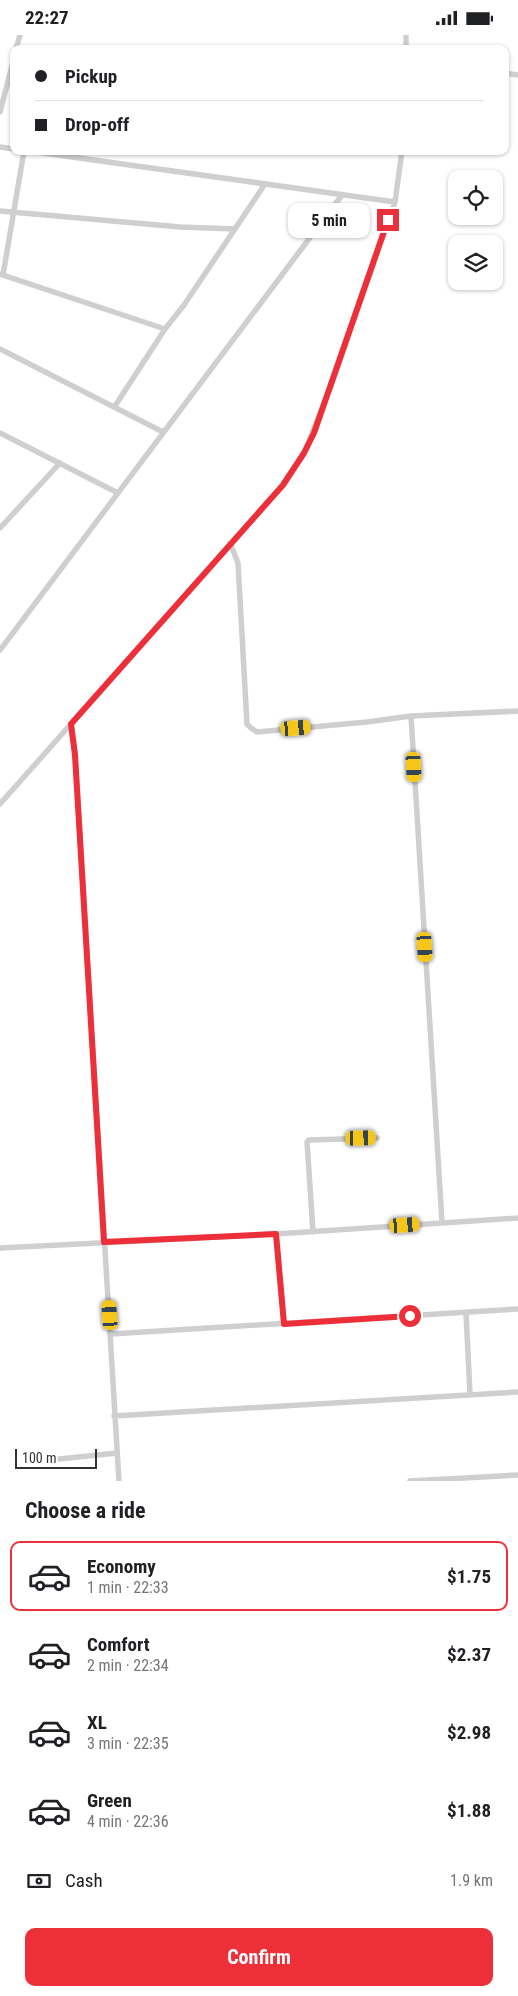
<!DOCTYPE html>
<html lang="en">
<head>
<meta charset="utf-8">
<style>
  :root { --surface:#fff; --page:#f2f2f2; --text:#202124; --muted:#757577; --line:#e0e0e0; --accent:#ed2f39 }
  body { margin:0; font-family:"Roboto Condensed",sans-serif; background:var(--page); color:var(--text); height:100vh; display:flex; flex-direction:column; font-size:19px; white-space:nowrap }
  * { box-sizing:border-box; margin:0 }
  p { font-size:16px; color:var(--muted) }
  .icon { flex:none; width:28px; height:28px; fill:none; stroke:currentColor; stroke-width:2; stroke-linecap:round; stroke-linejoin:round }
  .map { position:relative; height:1446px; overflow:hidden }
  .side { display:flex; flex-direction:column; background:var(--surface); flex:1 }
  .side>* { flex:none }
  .guide { position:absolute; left:10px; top:10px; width:499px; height:110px; border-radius:10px; box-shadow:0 1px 4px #0004; display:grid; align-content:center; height:110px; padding:0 25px; background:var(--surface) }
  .buttons { position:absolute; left:448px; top:135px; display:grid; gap:10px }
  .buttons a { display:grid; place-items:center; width:55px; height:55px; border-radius:10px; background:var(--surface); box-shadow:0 1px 4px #0004; font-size:25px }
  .scale { position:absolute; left:15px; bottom:12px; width:82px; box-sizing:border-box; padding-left:5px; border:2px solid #323232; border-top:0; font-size:14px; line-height:18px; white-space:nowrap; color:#323232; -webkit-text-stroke:4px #fff; paint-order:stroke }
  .end { position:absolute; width:22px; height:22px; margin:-11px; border:6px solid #ed2f39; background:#fff; box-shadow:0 0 0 2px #fff }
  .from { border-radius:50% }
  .bubble { position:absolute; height:35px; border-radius:10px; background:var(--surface); box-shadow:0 1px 4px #0004; font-size:16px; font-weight:700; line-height:35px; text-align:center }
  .car { position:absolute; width:15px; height:30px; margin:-15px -8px; border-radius:6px; box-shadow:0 0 4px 1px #0007; background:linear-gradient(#f5c518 24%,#345 0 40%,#f5c518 0 76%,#345 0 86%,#f5c518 0) }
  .guide b { display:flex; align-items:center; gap:18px; height:48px; font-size:19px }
  .guide b+b { border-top:1px solid var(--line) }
  .guide i { width:12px; height:12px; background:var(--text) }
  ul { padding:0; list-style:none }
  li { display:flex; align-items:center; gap:15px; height:70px; margin:0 10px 8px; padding:0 15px; border:2px solid transparent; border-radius:10px }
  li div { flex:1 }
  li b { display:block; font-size:19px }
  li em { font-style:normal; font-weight:700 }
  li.active { border-color:var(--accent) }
  li>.icon { width:45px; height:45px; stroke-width:1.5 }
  h2 { padding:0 25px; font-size:22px; line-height:60px }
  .pay { display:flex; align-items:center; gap:12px; height:55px; padding:0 25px; font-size:19px }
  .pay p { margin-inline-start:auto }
  .cta { display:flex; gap:10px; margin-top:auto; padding:10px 25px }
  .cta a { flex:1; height:58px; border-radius:10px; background:var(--accent); color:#fff; font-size:20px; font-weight:700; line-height:58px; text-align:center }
  .status { display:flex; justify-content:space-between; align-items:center; height:35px; padding:0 25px; background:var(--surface); direction:ltr }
  .status svg { height:14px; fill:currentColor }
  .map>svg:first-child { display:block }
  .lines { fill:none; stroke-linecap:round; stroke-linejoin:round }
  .minor { stroke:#cfcfcf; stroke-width:5.5 }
  .route { stroke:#ed2f39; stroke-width:6 }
</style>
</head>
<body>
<div class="status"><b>22:27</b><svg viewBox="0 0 49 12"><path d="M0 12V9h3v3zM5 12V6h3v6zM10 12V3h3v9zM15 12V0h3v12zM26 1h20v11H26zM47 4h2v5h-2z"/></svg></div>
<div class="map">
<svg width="518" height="1446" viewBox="0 0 518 1446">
  <rect width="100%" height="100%" fill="#fff"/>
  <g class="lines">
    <path class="minor" d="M16,14L20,0
      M406,14V0
      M505,38L518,40
      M0,77L14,23
      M0,112L14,114
      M29,116L395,167
      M0,176L180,192L235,194
      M0,239L165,294
      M3,240L24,116
      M0,314L163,397
      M115,371L165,294L184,270L265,149
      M0,398L118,458
      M0,493L60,428
      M230,508L238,528L247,689L251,693L257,697L367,687L411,681L518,676
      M0,615L342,160
      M411,681L442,1187
      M71,689L75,720L119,1446
      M0,769L283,450L304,418L332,348L395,167L402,116
      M313,1197L307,1107L309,1105L377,1103
      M276,1199L284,1289
      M0,1213L276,1199L518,1183
      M466,1278L470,1359
      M111,1299L518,1274
      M114,1381L518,1357
      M59,1424L117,1418
      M410,1446L518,1440"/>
  </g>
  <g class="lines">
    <path class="route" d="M388,185L314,398L304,418L283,450L71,689L75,720L104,1207L276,1199L284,1289L410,1281"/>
  </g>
</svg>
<div class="buttons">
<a><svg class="icon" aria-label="locate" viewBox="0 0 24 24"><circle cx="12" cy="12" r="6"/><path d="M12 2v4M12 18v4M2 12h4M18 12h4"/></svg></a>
<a><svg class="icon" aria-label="layers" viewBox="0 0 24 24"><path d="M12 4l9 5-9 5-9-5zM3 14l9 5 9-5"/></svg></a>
</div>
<div class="scale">100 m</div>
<i class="end from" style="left:410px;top:1281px"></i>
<i class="end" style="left:388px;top:185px"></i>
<div class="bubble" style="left:288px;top:168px;width:82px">5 min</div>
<i class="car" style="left:296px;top:693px;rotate:85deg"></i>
<i class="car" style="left:414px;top:732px;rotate:177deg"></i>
<i class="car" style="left:425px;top:912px;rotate:176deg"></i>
<i class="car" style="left:361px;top:1103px;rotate:89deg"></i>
<i class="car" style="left:405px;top:1190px;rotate:86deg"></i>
<i class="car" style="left:110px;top:1280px;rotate:356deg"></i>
<div class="guide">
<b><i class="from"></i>Pickup</b>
<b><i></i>Drop-off</b>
</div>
</div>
<section class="side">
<h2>Choose a ride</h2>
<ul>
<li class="active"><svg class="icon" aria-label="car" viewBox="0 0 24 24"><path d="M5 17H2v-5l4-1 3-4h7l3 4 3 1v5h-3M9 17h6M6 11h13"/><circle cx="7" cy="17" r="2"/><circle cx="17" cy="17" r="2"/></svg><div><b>Economy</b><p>1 min · 22:33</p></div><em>$1.75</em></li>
<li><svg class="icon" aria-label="car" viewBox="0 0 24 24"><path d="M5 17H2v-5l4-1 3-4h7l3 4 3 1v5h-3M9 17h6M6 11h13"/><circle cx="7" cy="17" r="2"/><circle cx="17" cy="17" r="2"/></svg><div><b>Comfort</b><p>2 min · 22:34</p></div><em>$2.37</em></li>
<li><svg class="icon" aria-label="car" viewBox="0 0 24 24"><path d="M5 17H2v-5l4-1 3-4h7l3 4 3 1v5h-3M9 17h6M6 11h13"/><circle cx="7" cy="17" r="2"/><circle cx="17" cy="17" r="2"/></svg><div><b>XL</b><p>3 min · 22:35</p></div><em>$2.98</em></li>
<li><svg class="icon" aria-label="car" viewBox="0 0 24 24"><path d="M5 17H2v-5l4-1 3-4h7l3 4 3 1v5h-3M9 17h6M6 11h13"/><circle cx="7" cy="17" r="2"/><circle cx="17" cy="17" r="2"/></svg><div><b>Green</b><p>4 min · 22:36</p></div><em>$1.88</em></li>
</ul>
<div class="pay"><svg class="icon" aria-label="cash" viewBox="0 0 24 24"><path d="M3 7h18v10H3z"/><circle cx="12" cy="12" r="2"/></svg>Cash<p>1.9 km</p></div>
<div class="cta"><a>Confirm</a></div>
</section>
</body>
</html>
